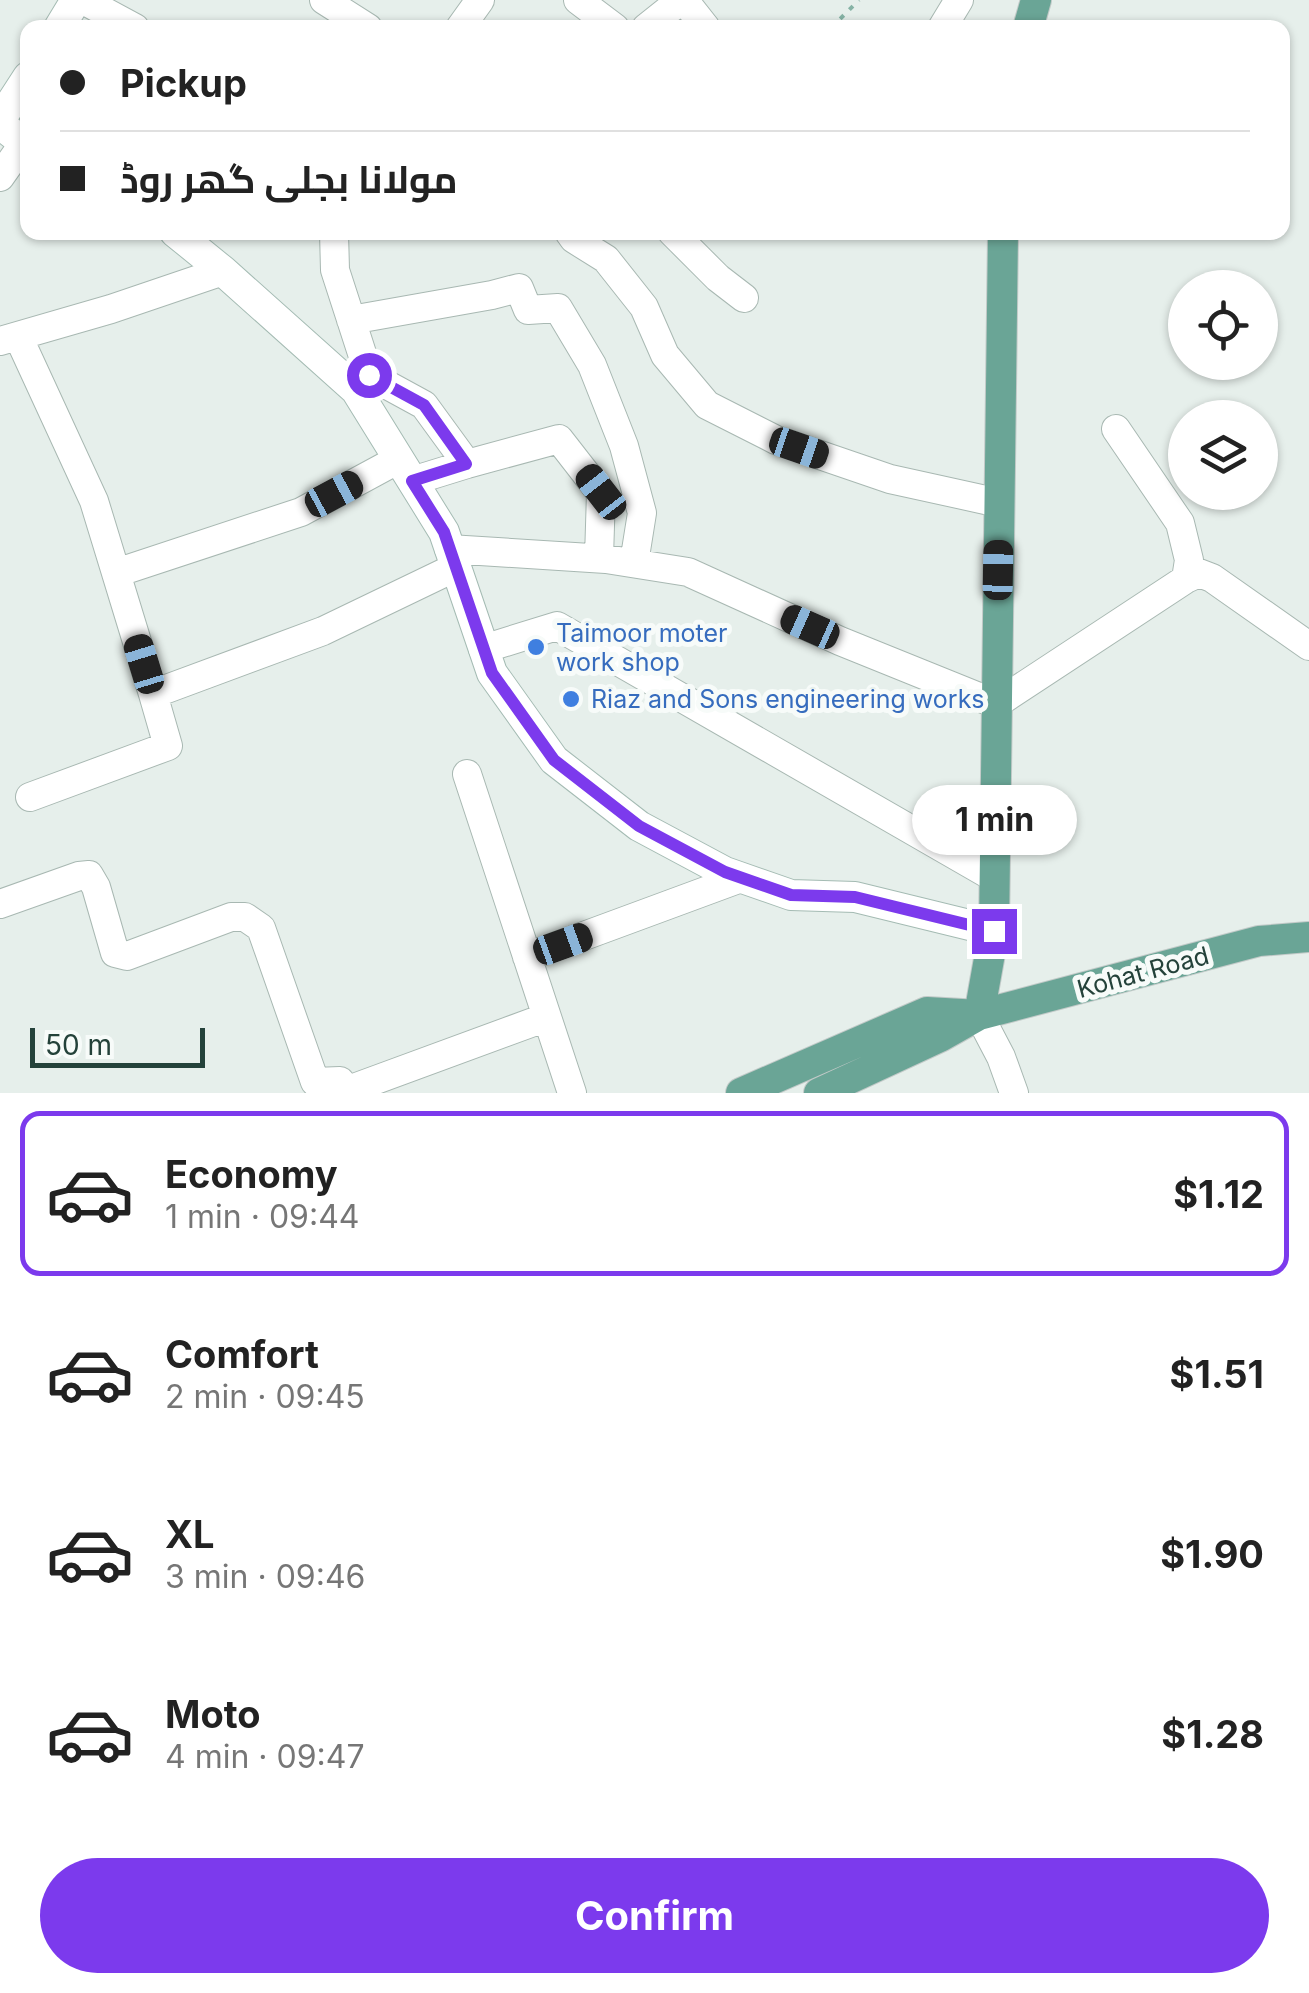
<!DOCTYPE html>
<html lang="en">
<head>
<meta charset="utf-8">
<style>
  :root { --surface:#fff; --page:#f2f2f2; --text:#222; --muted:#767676; --line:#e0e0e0; --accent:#7c3aed }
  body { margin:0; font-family:Inter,Cairo,sans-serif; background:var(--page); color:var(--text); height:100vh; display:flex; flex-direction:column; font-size:38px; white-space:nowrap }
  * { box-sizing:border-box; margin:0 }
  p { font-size:32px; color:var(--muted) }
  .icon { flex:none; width:55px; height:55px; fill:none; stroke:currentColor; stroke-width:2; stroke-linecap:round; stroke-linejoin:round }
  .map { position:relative; height:1093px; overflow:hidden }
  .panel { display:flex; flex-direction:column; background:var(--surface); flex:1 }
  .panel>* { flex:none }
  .guide { position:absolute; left:20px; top:20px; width:1270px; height:220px; border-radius:20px; box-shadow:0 2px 8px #0004; display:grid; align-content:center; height:220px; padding:0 40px; background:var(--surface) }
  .buttons { position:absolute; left:1168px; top:270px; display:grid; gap:20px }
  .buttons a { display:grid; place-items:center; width:110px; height:110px; border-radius:50%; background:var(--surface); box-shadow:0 2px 8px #0004; font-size:50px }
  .scale { position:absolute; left:30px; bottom:25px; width:175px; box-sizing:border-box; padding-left:10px; border:5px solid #24423a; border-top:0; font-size:28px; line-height:35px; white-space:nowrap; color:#24423a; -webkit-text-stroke:8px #f7fbf9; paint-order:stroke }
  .end { position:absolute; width:45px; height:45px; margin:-22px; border:12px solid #7c3aed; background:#fff; box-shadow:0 0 0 5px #fff }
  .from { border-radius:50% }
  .bubble { position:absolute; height:70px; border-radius:35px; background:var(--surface); box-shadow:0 2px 8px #0004; font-size:32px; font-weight:700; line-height:70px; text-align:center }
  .car { position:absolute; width:30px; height:60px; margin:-30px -15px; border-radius:12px; box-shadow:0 0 8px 2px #0007; background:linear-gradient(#222 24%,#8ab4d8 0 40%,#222 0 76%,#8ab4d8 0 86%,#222 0) }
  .guide b { display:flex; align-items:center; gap:35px; height:95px; font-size:38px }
  .guide b+b { border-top:2px solid var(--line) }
  .guide i { width:25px; height:25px; background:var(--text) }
  ul { padding:18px 0 0; list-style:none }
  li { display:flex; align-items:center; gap:30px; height:165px; margin:0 20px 15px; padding:0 20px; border:5px solid transparent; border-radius:20px }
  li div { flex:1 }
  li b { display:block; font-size:38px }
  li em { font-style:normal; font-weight:700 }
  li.on { border-color:var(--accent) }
  li>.icon { width:90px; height:90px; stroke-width:1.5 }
  .button { display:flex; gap:20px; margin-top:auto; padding:20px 40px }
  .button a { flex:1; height:115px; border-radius:60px; background:var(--accent); color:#fff; font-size:40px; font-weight:700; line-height:115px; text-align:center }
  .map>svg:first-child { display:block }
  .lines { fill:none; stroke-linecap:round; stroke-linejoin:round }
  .street-casing { stroke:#a8b8b2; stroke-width:30 }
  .secondary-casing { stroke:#a4bbb3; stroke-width:32 }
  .primary-casing { stroke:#c2cac8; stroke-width:32 }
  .path { stroke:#86b3a5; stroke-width:4; stroke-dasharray:5 8; stroke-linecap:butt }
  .street { stroke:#fff; stroke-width:28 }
  .secondary { stroke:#fff; stroke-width:30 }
  .primary { stroke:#6aa596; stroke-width:30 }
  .route { stroke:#7c3aed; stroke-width:12 }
  .shop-dot { fill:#3f7fe0; stroke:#f7fbf9; stroke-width:4 }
  .labels { text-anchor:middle; stroke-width:10; stroke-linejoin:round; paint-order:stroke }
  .shop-label { font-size:25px; fill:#366cbe; stroke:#f7fbf9; text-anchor:start }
  .street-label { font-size:25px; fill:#24423a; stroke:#f7fbf9 }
</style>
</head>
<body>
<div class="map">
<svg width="1309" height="1093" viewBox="0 0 1309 1093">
  <rect width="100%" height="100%" fill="#e6efeb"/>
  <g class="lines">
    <defs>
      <path id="street" d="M83,0L135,28
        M324,0L368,28
        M578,0L615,28
        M684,0L706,28
        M460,28L480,0
        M646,28L681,0
        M942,28L959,0
        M0,177L24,143
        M334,232L335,270L369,375L424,405L467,464L412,481
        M569,232L574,239L606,259L644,307L665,355L707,405L776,440L890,479L999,503
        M672,232L718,278L744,298
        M351,320L492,295L519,288L528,310L558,308L592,365L624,446L642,513L634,563
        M18,336L94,501L153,694
        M0,341L111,309L223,271
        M1116,429L1180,523L1189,560L1186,579
        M467,464L559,439L601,493L599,558
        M449,549L606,559L688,572L840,641L996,704L1186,579L1199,573L1212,578L1309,646
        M116,573L301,512L399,459
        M483,649L557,626L995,878
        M467,774L572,1093
        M30,797L168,746L153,694L323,631L456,567
        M0,904L79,876L89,875L96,887L115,953L127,956L231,917H245L261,928L315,1082L340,1081L343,1093
        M527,957L741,878
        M979,1015L1001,1057L1014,1093
        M343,1092L547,1017"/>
      <path id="secondary" d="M59,28L76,0
        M0,120L28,77
        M0,124L28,146
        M175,232L223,271L356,390L444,532L492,673L554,760L639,826L725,872L791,895L855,897L994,931"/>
      <path id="primary" d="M1028,28L1036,0
        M979,1015L994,931L1003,232
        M741,1093L927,1012L979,1015
        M819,1093L940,1037L979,1015L1259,941L1309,937"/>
    </defs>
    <use href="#street" class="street-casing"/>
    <use href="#secondary" class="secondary-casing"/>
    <use href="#primary" class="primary-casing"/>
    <path class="path" d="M831,28L859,0"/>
    <use href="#street" class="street"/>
    <use href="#secondary" class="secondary"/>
    <use href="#primary" class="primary"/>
  </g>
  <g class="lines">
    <path class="route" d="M369,375L424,405L466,464L412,481L444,532L492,673L554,760L639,826L725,872L791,895L855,897L994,931"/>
  </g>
  <g class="shop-dot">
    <circle cx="536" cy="647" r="10"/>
    <circle cx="571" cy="699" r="10"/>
  </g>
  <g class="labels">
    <g class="shop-label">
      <text x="556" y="642">Taimoor moter<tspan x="556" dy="29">work shop</tspan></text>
      <text x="591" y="708">Riaz and Sons engineering works</text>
    </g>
    <g class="street-label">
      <text transform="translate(1143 972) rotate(-15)" y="9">Kohat Road</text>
    </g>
  </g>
</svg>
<div class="buttons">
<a><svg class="icon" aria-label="locate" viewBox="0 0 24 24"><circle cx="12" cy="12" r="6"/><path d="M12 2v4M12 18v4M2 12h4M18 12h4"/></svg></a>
<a><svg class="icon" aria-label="layers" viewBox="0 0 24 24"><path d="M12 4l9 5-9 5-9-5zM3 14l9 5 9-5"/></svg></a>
</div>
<div class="scale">50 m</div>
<i class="end from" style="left:369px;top:375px"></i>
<i class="end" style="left:994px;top:931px"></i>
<div class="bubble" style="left:912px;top:785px;width:165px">1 min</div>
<i class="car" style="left:799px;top:448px;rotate:109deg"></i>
<i class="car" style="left:601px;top:492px;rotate:322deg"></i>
<i class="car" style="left:334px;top:494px;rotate:62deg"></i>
<i class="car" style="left:998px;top:570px;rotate:1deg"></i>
<i class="car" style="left:810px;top:627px;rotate:294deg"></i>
<i class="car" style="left:144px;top:664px;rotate:343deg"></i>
<i class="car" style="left:563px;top:944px;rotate:70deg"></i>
<div class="guide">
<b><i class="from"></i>Pickup</b>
<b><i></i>مولانا بجلی گھر روڈ</b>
</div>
</div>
<section class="panel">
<ul>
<li class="on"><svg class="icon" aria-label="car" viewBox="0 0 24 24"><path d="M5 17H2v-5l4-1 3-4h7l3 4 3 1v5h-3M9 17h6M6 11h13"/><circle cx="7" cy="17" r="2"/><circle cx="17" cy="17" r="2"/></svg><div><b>Economy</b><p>1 min · 09:44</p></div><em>$1.12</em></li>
<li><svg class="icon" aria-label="car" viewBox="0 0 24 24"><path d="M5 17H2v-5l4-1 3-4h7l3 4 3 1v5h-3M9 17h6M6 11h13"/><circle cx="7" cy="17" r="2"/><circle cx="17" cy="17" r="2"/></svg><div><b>Comfort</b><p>2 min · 09:45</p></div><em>$1.51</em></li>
<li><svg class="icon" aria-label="car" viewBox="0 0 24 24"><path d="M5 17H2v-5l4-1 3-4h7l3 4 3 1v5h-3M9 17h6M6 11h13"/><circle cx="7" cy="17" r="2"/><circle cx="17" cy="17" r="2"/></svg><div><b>XL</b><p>3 min · 09:46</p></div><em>$1.90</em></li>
<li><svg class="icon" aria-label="car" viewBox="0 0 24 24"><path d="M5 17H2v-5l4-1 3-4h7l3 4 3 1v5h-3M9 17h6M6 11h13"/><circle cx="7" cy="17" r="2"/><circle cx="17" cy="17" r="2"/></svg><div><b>Moto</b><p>4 min · 09:47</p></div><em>$1.28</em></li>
</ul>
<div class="button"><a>Confirm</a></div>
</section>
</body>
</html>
